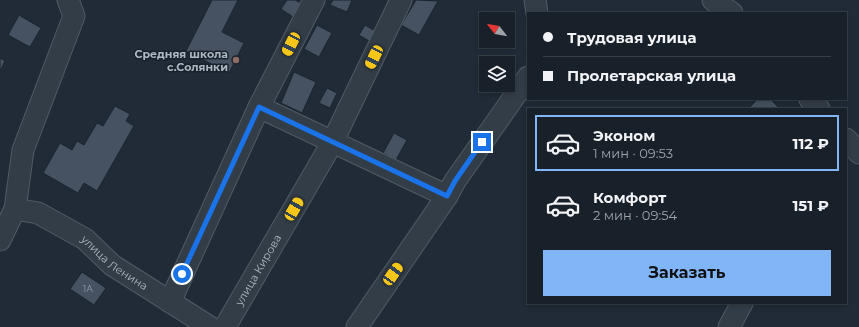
<!DOCTYPE html>
<html lang="ru">
<head>
<meta charset="utf-8">
<style>
  :root { --surface:#182029; --page:#252d35; --text:#f1f3f6; --muted:#9fa3a8; --line:#363e46; --accent:#80b5f7 }
  body { margin:0; font-family:Montserrat,sans-serif; background:var(--page); color:var(--text); height:100vh; display:flex; flex-direction:column; font-size:15px; white-space:nowrap }
  * { box-sizing:border-box; margin:0 }
  p { font-size:13px; color:var(--muted) }
  .icon { flex:none; width:22px; height:22px; fill:none; stroke:currentColor; stroke-width:2; stroke-linecap:round; stroke-linejoin:round }
  .map { position:relative; flex:1; overflow:hidden }
  .side { position:absolute; left:527px; top:108px; width:320px; height:196px; display:flex; flex-direction:column; background:var(--surface); border-radius:0px; box-shadow:0 2px 6px #0003,0 0 0 1px var(--line) }
  .side>* { flex:none }
  .hud { position:absolute; left:527px; top:12px; width:320px; height:88px; border-radius:0px; box-shadow:0 2px 6px #0003,0 0 0 1px var(--line); display:grid; align-content:center; height:88px; padding:0 16px; background:var(--surface) }
  .needle { width:26px; rotate:301deg }
  .buttons { position:absolute; left:479px; top:12px; display:grid; gap:8px }
  .buttons a { display:grid; place-items:center; width:36px; height:36px; border-radius:0px; background:var(--surface); box-shadow:0 2px 6px #0003,0 0 0 1px var(--line); font-size:20px }
  .end { position:absolute; width:18px; height:18px; margin:-9px; border:5px solid #1a73e8; background:#fff; box-shadow:0 0 0 2px #fff }
  .from { border-radius:50% }
  .car { position:absolute; width:12px; height:24px; margin:-12px -6px; border-radius:5px; box-shadow:0 0 3px 1px #0007; background:linear-gradient(#f5c518 24%,#345 0 40%,#f5c518 0 76%,#345 0 86%,#f5c518 0) }
  .hud b { display:flex; align-items:center; gap:14px; height:38px; font-size:15px }
  .hud b+b { border-top:1px solid var(--line) }
  .hud i { width:10px; height:10px; background:var(--text) }
  ul { padding:7px 0 0; list-style:none }
  li { display:flex; align-items:center; gap:12px; height:56px; margin:0 8px 6px; padding:0 8px; border:2px solid transparent; border-radius:0px }
  li div { flex:1 }
  li b { display:block; font-size:15px }
  li em { font-style:normal; font-weight:700 }
  li.current { border-color:var(--accent) }
  li>.icon { width:36px; height:36px; stroke-width:1.5 }
  .primary-button { display:flex; gap:8px; margin-top:auto; padding:8px 16px }
  .primary-button a { flex:1; height:46px; border-radius:0px; background:var(--accent); color:#111; font-size:16px; font-weight:700; line-height:46px; text-align:center }
  .map>svg:first-child { display:block }
  .building { fill:#465261; stroke:#1b242e }
  .lines { fill:none; stroke-linecap:round; stroke-linejoin:round }
  .minor-casing { stroke:#515b65; stroke-width:23 }
  .minor { stroke:#333d47; stroke-width:21 }
  .route { stroke:#1a73e8; stroke-width:5 }
  .education-dot { fill:#8d6e63; stroke:#19222c; stroke-width:1.5 }
  .labels { text-anchor:middle; stroke-width:3; stroke-linejoin:round; paint-order:stroke }
  .number-label { font-size:9px; fill:#939eab }
  .poi-label { font-size:11px; font-weight:bold; fill:#adb8c4; stroke:#19222c; text-anchor:end }
  .street-label { font-size:11px; fill:#adb8c4; stroke:#19222c }
</style>
</head>
<body>
<div class="map">
<svg width="859" height="327" viewBox="0 0 859 327">
  <rect width="100%" height="100%" fill="#202b37"/>
  <path class="building" d="M212,0H238L222,32L244,43L229,73L186,51Z
    M287,0H295L301,3L293,17L281,9Z
    M333,0H352L347,12L330,5Z
    M416,0L438,1L419,35L401,25Z
    M19,15L41,28L30,47L8,35Z
    M317,25L332,33L319,57L304,49Z
    M365,25L375,31L369,41L359,35Z
    M0,58L5,61L0,71Z
    M294,72L316,82L302,113L281,103Z
    M327,88L337,93L330,108L319,103Z
    M758,99H770L780,109H748Z
    M115,106L130,114L126,121L134,126L97,191L84,183L78,193L43,173L60,143L72,150L77,141L84,145L97,123L103,126Z
    M394,133L407,140L396,160L383,153Z
    M82,272L106,288L94,305L70,289Z"/>
  <g class="lines">
    <defs>
      <g id="minor">
        <path d="M535,0L537,13"/>
        <path d="M713,0L732,13"/>
        <path d="M810,99L819,109"/>
        <path d="M259,107L447,196"/>
        <path d="M846,139L859,153"/>
        <path id="s1" d="M15,209L38,213L85,239L112,265L210,327"/>
        <path d="M0,240L15,209L23,150L74,16L68,0"/>
        <path d="M170,302L259,107L314,0"/>
        <path id="s2" d="M225,327L332,143L401,0"/>
        <path d="M357,327L447,196L455,181L528,77"/>
        <path d="M729,327L742,303"/>
      </g>
    </defs>
    <use href="#minor" class="minor-casing"/>
    <use href="#minor" class="minor"/>
  </g>
  <g class="lines">
    <path class="route" d="M182,274L259,107L447,196L455,181L482,142"/>
  </g>
  <circle class="education-dot" cx="236" cy="60" r="4"/>
  <g class="labels">
    <g class="number-label">
      <text x="88" y="292">1А</text>
    </g>
    <g class="poi-label">
      <text x="228" y="58">Средняя школа<tspan x="228" dy="13">с.Солянки</tspan></text>
    </g>
    <g class="street-label">
      <text dy="4" stroke="none"><textPath href="#s1" startOffset="115">улица Ленина</textPath></text>
      <text dy="4" stroke="none"><textPath href="#s2" startOffset="66">улица Кирова</textPath></text>
    </g>
  </g>
</svg>
<div class="buttons">
<a><svg class="needle" viewBox="-14 -14 28 28"><path d="M0-13l5 13h-10z" fill="#e53935"/><path d="M0 13l5-13h-10z" fill="#9fa3a8"/></svg></a>
<a><svg class="icon" aria-label="layers" viewBox="0 0 24 24"><path d="M12 4l9 5-9 5-9-5zM3 14l9 5 9-5"/></svg></a>
</div>
<i class="end from" style="left:182px;top:274px"></i>
<i class="end" style="left:482px;top:142px"></i>
<i class="car" style="left:291px;top:44px;rotate:207deg"></i>
<i class="car" style="left:374px;top:57px;rotate:206deg"></i>
<i class="car" style="left:294px;top:209px;rotate:30deg"></i>
<i class="car" style="left:393px;top:274px;rotate:35deg"></i>
<div class="hud">
<b><i class="from"></i>Трудовая улица</b>
<b><i></i>Пролетарская улица</b>
</div>
<section class="side">
<ul>
<li class="current"><svg class="icon" aria-label="car" viewBox="0 0 24 24"><path d="M5 17H2v-5l4-1 3-4h7l3 4 3 1v5h-3M9 17h6M6 11h13"/><circle cx="7" cy="17" r="2"/><circle cx="17" cy="17" r="2"/></svg><div><b>Эконом</b><p>1 мин · 09:53</p></div><em>112 ₽</em></li>
<li><svg class="icon" aria-label="car" viewBox="0 0 24 24"><path d="M5 17H2v-5l4-1 3-4h7l3 4 3 1v5h-3M9 17h6M6 11h13"/><circle cx="7" cy="17" r="2"/><circle cx="17" cy="17" r="2"/></svg><div><b>Комфорт</b><p>2 мин · 09:54</p></div><em>151 ₽</em></li>
</ul>
<div class="primary-button"><a>Заказать</a></div>
</section>
</div>
</body>
</html>
